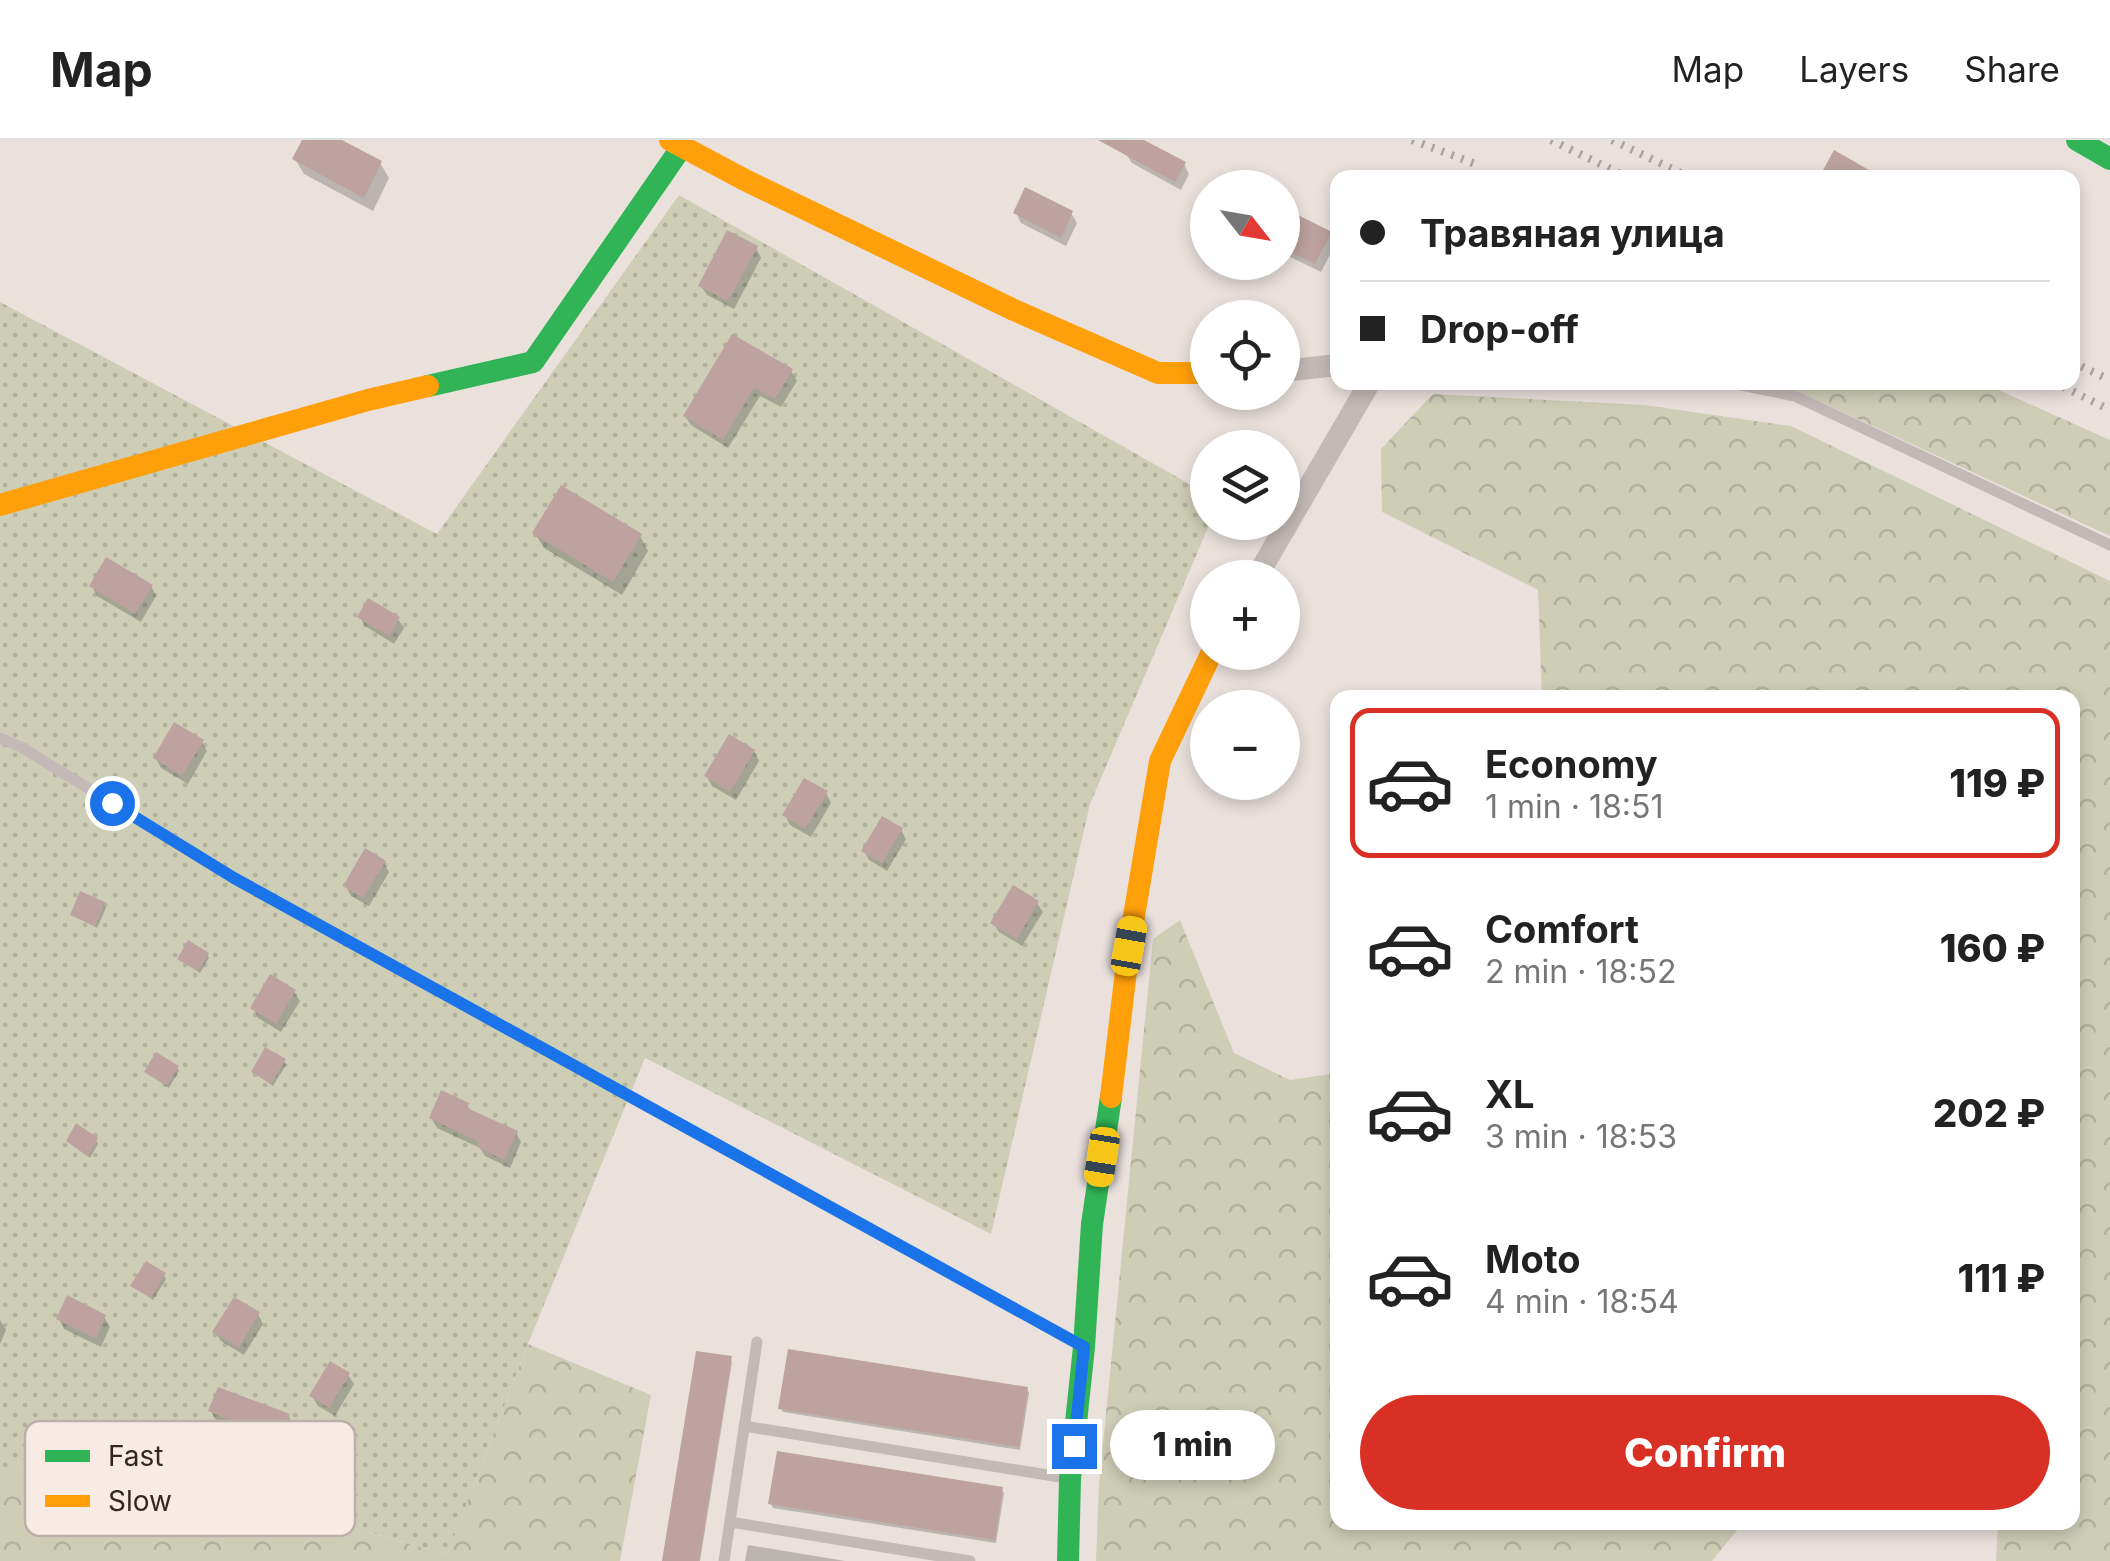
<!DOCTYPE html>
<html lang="en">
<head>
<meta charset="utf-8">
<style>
  :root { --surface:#fff; --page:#f6f6f6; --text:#222; --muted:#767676; --line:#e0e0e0; --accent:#d93025 }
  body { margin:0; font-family:Inter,sans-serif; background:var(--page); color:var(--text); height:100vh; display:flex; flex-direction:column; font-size:38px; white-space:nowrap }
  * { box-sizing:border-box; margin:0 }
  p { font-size:32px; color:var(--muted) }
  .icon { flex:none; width:55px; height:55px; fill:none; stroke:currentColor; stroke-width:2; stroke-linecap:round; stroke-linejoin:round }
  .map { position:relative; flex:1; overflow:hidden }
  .sheet { position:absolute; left:1330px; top:550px; width:750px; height:840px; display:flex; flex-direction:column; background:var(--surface); border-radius:20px; box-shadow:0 5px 15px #0003 }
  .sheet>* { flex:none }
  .top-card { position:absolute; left:1330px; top:30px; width:750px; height:220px; border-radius:20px; box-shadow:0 5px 15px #0003; display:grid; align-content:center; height:220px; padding:0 30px; background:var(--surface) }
  .needle { width:65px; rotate:121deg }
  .buttons { position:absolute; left:1190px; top:30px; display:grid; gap:20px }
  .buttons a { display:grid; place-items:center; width:110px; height:110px; border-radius:50%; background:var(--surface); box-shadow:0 5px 15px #0003; font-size:50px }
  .end { position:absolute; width:45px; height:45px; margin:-22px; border:12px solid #1a73e8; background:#fff; box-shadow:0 0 0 5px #fff }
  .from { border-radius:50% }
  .bubble { position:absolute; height:70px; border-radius:35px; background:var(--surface); box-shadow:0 5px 15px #0003; font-size:32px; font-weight:800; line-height:70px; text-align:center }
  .car { position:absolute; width:30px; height:60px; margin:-30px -15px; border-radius:12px; box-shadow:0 0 8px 2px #0007; background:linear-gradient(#f5c518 24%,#345 0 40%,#f5c518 0 76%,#345 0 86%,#f5c518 0) }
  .top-card b { display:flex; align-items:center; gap:35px; height:95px; font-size:38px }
  .top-card b+b { border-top:2px solid var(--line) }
  .top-card i { width:25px; height:25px; background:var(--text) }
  ul { padding:18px 0 0; list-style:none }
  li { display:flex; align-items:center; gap:30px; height:150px; margin:0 20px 15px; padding:0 10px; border:5px solid transparent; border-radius:20px }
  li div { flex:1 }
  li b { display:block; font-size:38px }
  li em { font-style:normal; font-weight:800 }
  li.on { border-color:var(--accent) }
  li>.icon { width:90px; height:90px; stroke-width:1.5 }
  .cta { display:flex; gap:20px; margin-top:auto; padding:20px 30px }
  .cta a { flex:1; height:115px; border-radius:60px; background:var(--accent); color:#fff; font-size:40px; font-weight:800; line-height:115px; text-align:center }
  header { display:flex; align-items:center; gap:60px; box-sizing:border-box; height:140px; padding:0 50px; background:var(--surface); border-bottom:2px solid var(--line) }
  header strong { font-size:48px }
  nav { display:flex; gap:55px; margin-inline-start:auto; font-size:35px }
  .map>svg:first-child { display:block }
  .green { fill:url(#green-dots) }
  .forest { fill:url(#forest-crowns) }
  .shadow { fill:#0003 }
  .building { fill:#bda29f }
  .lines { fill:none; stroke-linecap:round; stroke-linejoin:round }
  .lane { stroke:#c3bab7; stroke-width:11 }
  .street { stroke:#c3bab7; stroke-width:22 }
  .fast { stroke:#30b455; stroke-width:22 }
  .slow { stroke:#ff9f0a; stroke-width:22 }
  .rail { stroke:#aaa3a1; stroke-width:8; stroke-dasharray:2.5 8; stroke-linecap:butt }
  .route { stroke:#1a73e8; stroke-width:12 }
  .key { fill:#f8ebe3; stroke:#bdb0aa; stroke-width:2.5 }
  .key-label { font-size:28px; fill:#332725 }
</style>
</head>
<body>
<header>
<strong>Map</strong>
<nav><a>Map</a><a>Layers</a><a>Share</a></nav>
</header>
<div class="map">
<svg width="2110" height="1421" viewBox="0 0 2110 1421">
  <defs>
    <pattern id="green-dots" width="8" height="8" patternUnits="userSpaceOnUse" patternTransform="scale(2.5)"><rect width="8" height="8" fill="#ceceb7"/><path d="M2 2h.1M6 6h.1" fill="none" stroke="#b1b19d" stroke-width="1.8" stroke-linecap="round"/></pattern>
    <pattern id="forest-crowns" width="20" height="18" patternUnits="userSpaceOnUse" patternTransform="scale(2.5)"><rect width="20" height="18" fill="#ceceb7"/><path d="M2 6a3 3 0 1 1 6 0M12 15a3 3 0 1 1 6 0" fill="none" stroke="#b1b19d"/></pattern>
  </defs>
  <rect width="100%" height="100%" fill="#eae1dd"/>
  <path class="green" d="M679,55L1207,354L1210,383L1090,664L991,1094L645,918L528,1204L447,1415L39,1295L0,1347V162L437,394Z"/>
  <path class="forest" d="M1780,243H1983L2110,300V396Z
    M1433,254L1645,265L1791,286L2110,441V1421H1996L1998,1383L2072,1382V558L1542,557L1538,450L1382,372L1381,309Z
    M1180,780L1234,913L1290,940L1337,933L1338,1382L1743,1383L1712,1421H1096L1099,1344L1153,799Z
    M528,1204L651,1255L620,1421H0V1347L39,1295L447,1415Z"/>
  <path class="shadow" d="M305,0H337L380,23L389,38L373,71L304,34L295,19Z
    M1134,0L1184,24L1189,34L1181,50L1132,23L1126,14Z
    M1282,69L1330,94L1336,103L1321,132L1282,113Z
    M1016,73H1071L1077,83L1066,106L1021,83Z
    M756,108L761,118L734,169L707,155L701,146Z
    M791,231L797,241L781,267L760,256L728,308L691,285L685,276Z
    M535,393L640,396L648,411L622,455L544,408Z
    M92,446H151L156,456L141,482L97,456Z
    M360,477L398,479L404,488L394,504L365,486Z
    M202,602L207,611L188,644L161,628L156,618Z
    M754,611L759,621L736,660L712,646L707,637Z
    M826,653L831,663L811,697L790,685L785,675Z
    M901,690L906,699L887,731L869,720L864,711Z
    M384,723L389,732L369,766L351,756L346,746Z
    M1037,763L1043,772L1022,806L999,792L993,783Z
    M103,764L106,768L97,788L73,775Z
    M207,814L209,818L200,833L180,819Z
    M294,852L300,861L281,892L258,878L253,868Z
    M284,921L286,925L273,946L254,932Z
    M177,927L179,931L169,948L146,932Z
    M467,965L472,973L516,993L521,1002L510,1028L485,1016L480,1008L437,988L431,978Z
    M96,1000L98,1004L90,1018L68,1001Z
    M164,1135L166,1139L153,1160L133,1146Z
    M258,1174L263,1184L244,1215L221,1201L215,1192Z
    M104,1177L110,1187L101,1207L64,1189L59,1179Z
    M0,1180L6,1190L0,1204Z
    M730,1219L732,1222L700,1421H664Z
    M348,1235L354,1244L335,1276L318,1266L312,1256Z
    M1027,1249L1029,1253L1020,1310L783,1272L781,1268Z
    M211,1271L288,1276L293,1284L282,1307L215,1279Z
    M1002,1350L1004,1353L996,1403L773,1368L771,1364Z
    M748,1405L845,1421H745Z"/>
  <path class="building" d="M302,0H342L382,21L364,58L292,19Z
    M1098,0H1144L1186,22L1175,42Z
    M1834,10L1883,38H1837L1823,30Z
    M1025,47L1073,71L1061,98L1013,73Z
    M1282,67L1332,92L1315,124L1282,108Z
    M727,90L758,106L728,161L698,146Z
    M732,194L793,229L775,259L754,248L723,300L683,276Z
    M561,345L642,394L613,442L532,393Z
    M106,417L153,445L135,474L89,446Z
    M368,458L400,477L389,496L357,477Z
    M174,582L204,600L182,636L153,618Z
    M729,594L755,610L730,652L704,636Z
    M804,638L828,651L805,689L782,675Z
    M882,676L903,688L882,723L861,711Z
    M365,708L386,721L363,758L343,746Z
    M1013,745L1039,761L1017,799L990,783Z
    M80,751L105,762L95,786L70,775Z
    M188,800L209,813L198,831L177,819Z
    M270,834L296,850L276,884L250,868Z
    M265,907L286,919L271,944L251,932Z
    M156,912L179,926L167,946L144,932Z
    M441,950L469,963L467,968L518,991L504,1020L477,1007L479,1002L429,978Z
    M76,983L98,998L87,1016L66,1001Z
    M146,1121L166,1133L151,1158L130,1146Z
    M67,1155L106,1175L96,1199L56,1179Z
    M234,1157L260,1172L239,1207L212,1192Z
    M788,1209L1028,1247L1019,1307L778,1269Z
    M696,1211L732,1216L699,1421H662Z
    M330,1221L350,1233L329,1268L309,1256Z
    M218,1247L290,1274L278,1300L208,1271Z
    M777,1311L1003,1347L995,1400L768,1364Z"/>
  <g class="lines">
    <path class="lane" d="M1726,242L1795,256L2110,405
      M0,598L21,607L234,738L1081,1205
      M744,1286L1066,1338
      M730,1382L970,1421
      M724,1421L757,1202"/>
    <path class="street" d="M1282,231L1338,225
      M1256,438L1370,242"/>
    <path class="fast" d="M2077,0L2110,19
      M428,246L533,222L681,8
      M1068,1421L1070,1339L1084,1207L1092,1084L1111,957"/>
    <path class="slow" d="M670,0L745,40L1014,170L1158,233H1208
      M0,365L368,260L428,246
      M1111,957L1129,806L1160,621L1212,512"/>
    <path class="rail" d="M1412,0L1478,25
      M1551,0L1629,38
      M1612,0L1691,38
      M2072,222L2110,240
      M2054,242L2110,270"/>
  </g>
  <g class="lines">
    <path class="route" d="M112,663L234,738L1084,1207L1074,1306"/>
  </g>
  <rect x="25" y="1281" width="330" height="115" rx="15" class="key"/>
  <rect x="45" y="1310" width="45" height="12" fill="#30b455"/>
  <rect x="45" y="1355" width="45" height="12" fill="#ff9f0a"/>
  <g class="key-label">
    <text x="108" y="1326">Fast</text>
    <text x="108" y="1371">Slow</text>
  </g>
</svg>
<div class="buttons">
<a><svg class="needle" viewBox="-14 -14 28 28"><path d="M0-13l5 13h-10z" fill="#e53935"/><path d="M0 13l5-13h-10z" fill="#767676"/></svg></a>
<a><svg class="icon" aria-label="locate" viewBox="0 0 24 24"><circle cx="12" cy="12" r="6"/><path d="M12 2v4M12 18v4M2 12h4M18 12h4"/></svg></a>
<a><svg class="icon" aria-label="layers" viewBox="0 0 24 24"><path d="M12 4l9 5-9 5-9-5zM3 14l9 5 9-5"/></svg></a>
<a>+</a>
<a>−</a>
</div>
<i class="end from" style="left:112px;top:663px"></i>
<i class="end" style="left:1074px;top:1306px"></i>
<div class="bubble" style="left:1110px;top:1270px;width:165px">1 min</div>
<i class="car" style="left:1129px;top:806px;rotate:10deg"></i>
<i class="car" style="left:1102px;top:1017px;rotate:189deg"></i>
<div class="top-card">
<b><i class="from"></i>Травяная улица</b>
<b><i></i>Drop-off</b>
</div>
<section class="sheet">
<ul>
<li class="on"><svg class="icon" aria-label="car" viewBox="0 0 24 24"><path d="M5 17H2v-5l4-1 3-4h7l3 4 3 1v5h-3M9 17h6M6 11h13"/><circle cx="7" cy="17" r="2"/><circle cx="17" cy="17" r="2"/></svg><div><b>Economy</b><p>1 min · 18:51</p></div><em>119 ₽</em></li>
<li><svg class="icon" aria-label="car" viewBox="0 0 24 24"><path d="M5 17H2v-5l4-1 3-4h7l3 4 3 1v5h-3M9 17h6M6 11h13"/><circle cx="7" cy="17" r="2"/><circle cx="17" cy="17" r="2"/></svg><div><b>Comfort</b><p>2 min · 18:52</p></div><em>160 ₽</em></li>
<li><svg class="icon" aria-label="car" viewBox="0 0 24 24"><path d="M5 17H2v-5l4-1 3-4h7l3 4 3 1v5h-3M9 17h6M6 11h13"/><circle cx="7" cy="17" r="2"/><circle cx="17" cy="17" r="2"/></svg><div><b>XL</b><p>3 min · 18:53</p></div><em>202 ₽</em></li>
<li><svg class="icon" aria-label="car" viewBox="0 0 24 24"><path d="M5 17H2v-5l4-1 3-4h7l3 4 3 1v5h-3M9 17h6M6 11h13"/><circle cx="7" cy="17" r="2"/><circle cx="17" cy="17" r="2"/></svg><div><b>Moto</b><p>4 min · 18:54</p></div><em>111 ₽</em></li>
</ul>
<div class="cta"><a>Confirm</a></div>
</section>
</div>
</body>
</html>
